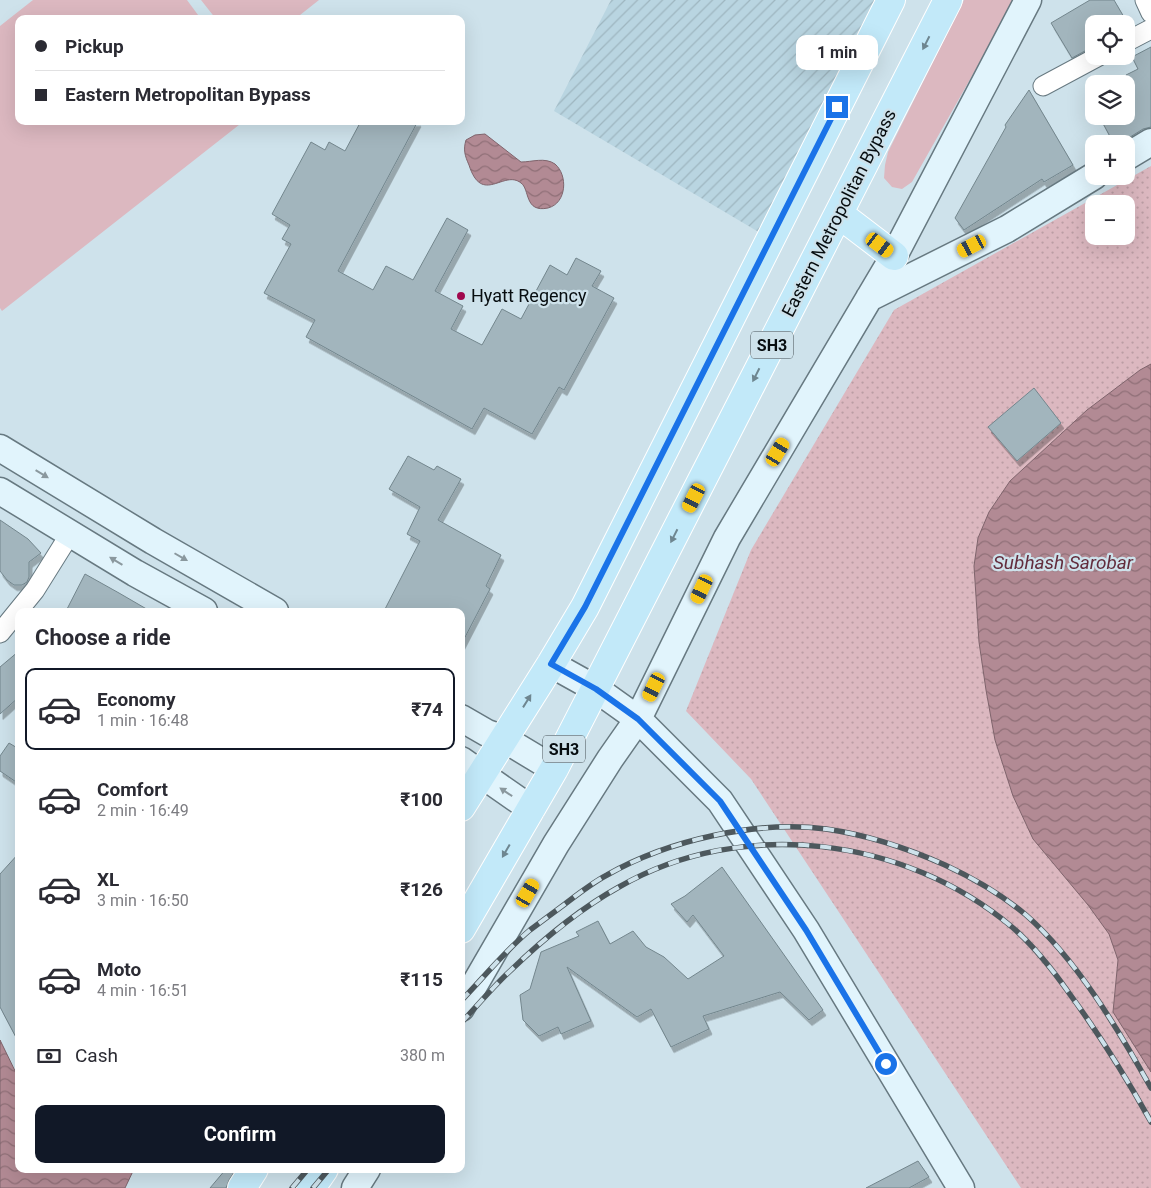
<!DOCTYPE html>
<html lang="en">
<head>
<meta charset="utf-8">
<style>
  :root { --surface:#fff; --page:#f7f7f7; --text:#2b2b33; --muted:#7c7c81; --line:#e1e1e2; --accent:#111827 }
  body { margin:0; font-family:Roboto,sans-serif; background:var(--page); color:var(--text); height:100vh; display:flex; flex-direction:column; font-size:19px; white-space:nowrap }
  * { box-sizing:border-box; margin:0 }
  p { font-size:16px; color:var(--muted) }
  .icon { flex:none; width:28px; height:28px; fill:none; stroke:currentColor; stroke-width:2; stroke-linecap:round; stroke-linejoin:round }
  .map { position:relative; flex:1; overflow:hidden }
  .drawer { position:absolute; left:15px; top:608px; width:450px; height:565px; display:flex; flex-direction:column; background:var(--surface); border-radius:10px; box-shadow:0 5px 20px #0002 }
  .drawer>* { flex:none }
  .banner { position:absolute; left:15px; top:15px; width:450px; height:110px; border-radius:10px; box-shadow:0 5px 20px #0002; display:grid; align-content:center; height:110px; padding:0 20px; background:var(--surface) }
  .tools { position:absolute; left:1085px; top:15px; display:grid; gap:10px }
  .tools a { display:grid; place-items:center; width:50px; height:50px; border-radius:10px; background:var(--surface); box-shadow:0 5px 20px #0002; font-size:25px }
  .end { position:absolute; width:22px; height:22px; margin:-11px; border:6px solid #1a73e8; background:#fff; box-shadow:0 0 0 2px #fff }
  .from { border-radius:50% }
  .bubble { position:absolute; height:35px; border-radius:10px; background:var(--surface); box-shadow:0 5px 20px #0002; font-size:16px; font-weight:700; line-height:35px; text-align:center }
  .car { position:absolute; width:15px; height:30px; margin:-15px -8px; border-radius:6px; box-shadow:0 0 4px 1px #0007; background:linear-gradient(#f5c518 24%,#345 0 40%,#f5c518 0 76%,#345 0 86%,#f5c518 0) }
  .banner b { display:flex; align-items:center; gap:18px; height:48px; font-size:19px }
  .banner b+b { border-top:1px solid var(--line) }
  .banner i { width:12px; height:12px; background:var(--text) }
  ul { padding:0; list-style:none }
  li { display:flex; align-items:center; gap:15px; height:82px; margin:0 10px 8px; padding:0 10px; border:2px solid transparent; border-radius:10px }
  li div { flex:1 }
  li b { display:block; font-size:19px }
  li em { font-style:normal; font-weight:700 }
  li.selected { border-color:var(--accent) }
  li>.icon { width:45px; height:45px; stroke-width:1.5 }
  h2 { padding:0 20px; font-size:22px; line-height:60px }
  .pay { display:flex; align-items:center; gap:12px; height:55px; padding:0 20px; font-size:19px }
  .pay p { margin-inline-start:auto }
  .button { display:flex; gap:10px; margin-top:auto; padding:10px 20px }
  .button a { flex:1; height:58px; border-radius:10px; background:var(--accent); color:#fff; font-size:20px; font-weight:700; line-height:58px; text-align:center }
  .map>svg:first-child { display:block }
  .industrial { fill:url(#industrial-furrows) }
  .grass { fill:url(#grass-dots); fill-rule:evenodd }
  .garden { fill:#dcb8c0 }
  .water { fill:url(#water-waves); stroke:#7f646c }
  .building { fill:#a2b5bd; stroke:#73868d; filter:url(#shadow) }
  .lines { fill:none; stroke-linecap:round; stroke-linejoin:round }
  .street-casing { stroke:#677981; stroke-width:21 }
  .secondary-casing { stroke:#677981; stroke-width:29 }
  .primary-casing { stroke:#fff; stroke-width:30 }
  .street { stroke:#fff; stroke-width:19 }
  .secondary { stroke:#e1f4fc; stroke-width:26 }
  .primary { stroke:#c2e9f9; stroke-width:28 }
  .rail-casing { stroke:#4d585d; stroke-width:5.5 }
  .rail { stroke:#cee2eb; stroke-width:4; stroke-dasharray:11; stroke-linecap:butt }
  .oneway { fill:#6e8690 }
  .oneway2 { fill:#8a989e }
  .route { stroke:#1a73e8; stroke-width:6 }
  .poi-dot { fill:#a0084d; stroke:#cee2eb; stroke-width:2 }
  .labels { text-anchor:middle; stroke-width:4.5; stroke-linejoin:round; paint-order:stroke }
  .shield { fill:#cee2eb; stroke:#434d52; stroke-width:1 }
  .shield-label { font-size:16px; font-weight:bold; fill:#070d10 }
  .street-label { font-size:18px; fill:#070d10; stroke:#cee2eb }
  .poi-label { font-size:18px; fill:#070d10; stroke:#cee2eb; text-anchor:start }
  .water-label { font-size:19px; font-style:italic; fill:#632d3d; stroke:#cee2eb }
</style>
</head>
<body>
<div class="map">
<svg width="1151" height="1188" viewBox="0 0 1151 1188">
  <defs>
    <pattern id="industrial-furrows" width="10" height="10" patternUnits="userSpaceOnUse" patternTransform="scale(1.25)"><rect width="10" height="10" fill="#b9d5e1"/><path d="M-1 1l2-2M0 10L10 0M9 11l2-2" fill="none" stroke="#9eb6c0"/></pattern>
    <pattern id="grass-dots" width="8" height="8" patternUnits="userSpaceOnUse" patternTransform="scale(1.25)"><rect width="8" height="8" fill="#dcb8c0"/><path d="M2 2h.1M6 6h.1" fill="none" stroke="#bb9da4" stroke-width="1.8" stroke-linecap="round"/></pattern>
    <pattern id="water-waves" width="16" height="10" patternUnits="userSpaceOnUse" patternTransform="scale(1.25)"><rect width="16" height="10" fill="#b28a94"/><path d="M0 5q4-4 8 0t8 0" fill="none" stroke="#8f6f77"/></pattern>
    <filter id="shadow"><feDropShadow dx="3" dy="5.5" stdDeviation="0" flood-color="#0004"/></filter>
  </defs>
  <rect width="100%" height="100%" fill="#cee2eb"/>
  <path class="industrial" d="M611,0H881L762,234L554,111Z"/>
  <path class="grass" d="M1151,166V1188H1021L751,779L686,711L751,550L894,310ZM1094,204H1126V236H1094Z"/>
  <path class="garden" d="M33,0H187L201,19H19V121H244L2,311L0,308V26Z
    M201,0H319L295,19H216Z
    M964,0H1013L994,37L912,182L902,189L892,187L884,178L885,165L888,152Z"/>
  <path class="water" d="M485,134L521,162C532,162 545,157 555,164C568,175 567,203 548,208C524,213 530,189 521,183C504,169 482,206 469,165C465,156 463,150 466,140L475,135Z
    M1151,364V1072L1113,1012L1118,960L1109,934L1088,905L1033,839L1013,796L995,740L986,690L979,642L974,566L978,538L989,512L1010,481L1087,410L1140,370Z
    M0,1040L19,1079V1169H134L125,1188H0Z"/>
  <path class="building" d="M1090,0H1114L1128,24H1094V46L1072,58L1051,23Z
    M1151,47V127L1143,129L1119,144H1114L1099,116H1126V75L1138,69L1132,57Z
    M1029,90L1073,165L1044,182L1042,179L964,230L955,218L1006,127L1005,125Z
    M361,121H418L338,271L373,290L386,266L413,280L447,218L468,230L435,291L463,306L451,329L482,345L502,309L521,319L550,265L567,275L576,258L601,271L592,286L614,298L564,390L559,387L532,434L484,408L472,429L306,337L315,320L264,293L291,244L282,239L290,225L272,214L311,142L325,150L329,142L345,151Z
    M1034,388L1061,423L1017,461L988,427Z
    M408,456L434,470L437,466L461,479L438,520L501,555L486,586L490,589L461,645V611H384L420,541L407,534L420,507L389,489Z
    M0,520L28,539L41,553L29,562V577L27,582L22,585H14L7,580L0,571Z
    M85,574L119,593L150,611H66Z
    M19,651V697L0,714V667Z
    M9,743L19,749V784L0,771V756Z
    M19,853V1043L0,1007V874Z
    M722,867L823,1010L809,1020L780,992L703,1016L709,1029L671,1047L651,1009L637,1017L567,967L591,1021L561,1034L558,1027L539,1036L523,1020L520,995L530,989L541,952L579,936L576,932L598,921L610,944L633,931L646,947L664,957L688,979L724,956L693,915L687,922L671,904L685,896Z
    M918,1161L929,1177L909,1188H866Z
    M226,1169H236L229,1180L226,1188H210Z"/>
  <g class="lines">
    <defs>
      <path id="street" d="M1145,0L1151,13
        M1126,42L1151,29
        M1043,86L1099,56
        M0,633L35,590L70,534"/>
      <path id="secondary" d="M1126,157L1151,142
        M869,298L1007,229L1094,176
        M0,448L153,541L275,611
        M0,491L135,573L204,611
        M551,664L596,689L638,719L720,801L806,930L961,1188
        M461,718L487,733L504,739L554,769
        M461,760L531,809
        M461,1008L556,844L610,759L638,719L727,538L894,256L1028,0
        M355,1188L367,1169"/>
      <path id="primary" d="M839,214L894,256
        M461,807L551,664L585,607L891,0
        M461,929L554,769L948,0
        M242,1188L254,1169
        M311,1188L324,1169"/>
    </defs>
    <use href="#street" class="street-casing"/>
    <use href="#secondary" class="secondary-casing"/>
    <use href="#primary" class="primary-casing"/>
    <use href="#street" class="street"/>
    <use href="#secondary" class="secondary"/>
    <use href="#primary" class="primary"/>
    <defs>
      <path id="rail" d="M461,1001C484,977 505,951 530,930C542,921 553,913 565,904C578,894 592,883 607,875C668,840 757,820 826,829C868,835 907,848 945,865C973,878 1002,895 1026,915C1077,960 1118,1029 1151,1088
        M461,1023C477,1006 492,988 509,972C540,942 581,908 619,887C742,816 905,837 1012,927C1034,946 1052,969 1069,993C1099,1034 1126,1077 1151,1122
        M292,1188L308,1169
        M313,1188L329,1169"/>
    </defs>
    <use href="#rail" class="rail-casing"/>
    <use href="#rail" class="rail"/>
  </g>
  <defs><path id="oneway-solid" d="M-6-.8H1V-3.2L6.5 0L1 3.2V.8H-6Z" transform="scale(1.25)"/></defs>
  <g class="oneway">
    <use href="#oneway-solid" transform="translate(926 43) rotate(117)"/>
    <use href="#oneway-solid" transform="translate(756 375) rotate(117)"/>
    <use href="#oneway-solid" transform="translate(674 536) rotate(117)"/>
    <use href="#oneway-solid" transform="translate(527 701) rotate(-58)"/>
    <use href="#oneway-solid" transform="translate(506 851) rotate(120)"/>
  </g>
  <g class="oneway2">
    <use href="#oneway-solid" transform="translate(42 474) rotate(31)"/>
    <use href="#oneway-solid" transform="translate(181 557) rotate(30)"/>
    <use href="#oneway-solid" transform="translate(116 561) rotate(-149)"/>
    <use href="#oneway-solid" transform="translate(506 792) rotate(-146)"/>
  </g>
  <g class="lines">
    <path class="route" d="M837,107L585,607L551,664L596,689L638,719L720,801L806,930L886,1064"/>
  </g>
  <circle class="poi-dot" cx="461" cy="296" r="5"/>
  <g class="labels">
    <g class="shield">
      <rect x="751" y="331.5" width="42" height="27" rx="4"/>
      <rect x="543" y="735.5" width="42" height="27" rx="4"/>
    </g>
    <g class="shield-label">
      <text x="772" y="351">SH3</text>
      <text x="564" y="755">SH3</text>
    </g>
    <g class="street-label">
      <text transform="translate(839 213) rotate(-63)" y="6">Eastern Metropolitan Bypass</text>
    </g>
    <g class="poi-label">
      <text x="471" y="302">Hyatt Regency</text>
    </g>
    <g class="water-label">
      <text x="1063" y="569">Subhash Sarobar</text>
    </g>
  </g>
</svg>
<div class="tools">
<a><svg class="icon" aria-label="locate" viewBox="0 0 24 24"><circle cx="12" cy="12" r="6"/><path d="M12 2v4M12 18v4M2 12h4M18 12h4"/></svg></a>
<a><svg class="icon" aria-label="layers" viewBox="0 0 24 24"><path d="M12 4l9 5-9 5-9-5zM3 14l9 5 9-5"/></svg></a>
<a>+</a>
<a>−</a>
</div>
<i class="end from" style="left:886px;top:1064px"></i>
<i class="end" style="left:837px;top:107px"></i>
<div class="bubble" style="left:796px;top:35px;width:82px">1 min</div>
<i class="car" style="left:880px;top:245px;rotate:127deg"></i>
<i class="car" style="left:972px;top:246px;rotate:243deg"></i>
<i class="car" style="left:778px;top:452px;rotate:31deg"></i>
<i class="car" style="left:694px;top:498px;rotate:207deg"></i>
<i class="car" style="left:702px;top:589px;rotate:205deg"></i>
<i class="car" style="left:654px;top:687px;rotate:206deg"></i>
<i class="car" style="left:528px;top:893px;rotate:30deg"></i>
<div class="banner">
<b><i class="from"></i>Pickup</b>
<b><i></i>Eastern Metropolitan Bypass</b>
</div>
<section class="drawer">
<h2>Choose a ride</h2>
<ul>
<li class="selected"><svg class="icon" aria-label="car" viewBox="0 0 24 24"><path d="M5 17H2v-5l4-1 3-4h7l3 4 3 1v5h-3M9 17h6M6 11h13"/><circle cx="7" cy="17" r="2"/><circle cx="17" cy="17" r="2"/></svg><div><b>Economy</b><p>1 min · 16:48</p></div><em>₹74</em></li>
<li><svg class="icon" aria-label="car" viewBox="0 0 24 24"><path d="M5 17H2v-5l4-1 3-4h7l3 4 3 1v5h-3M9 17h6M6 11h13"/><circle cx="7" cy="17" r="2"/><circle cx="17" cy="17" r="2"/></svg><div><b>Comfort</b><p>2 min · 16:49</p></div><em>₹100</em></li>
<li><svg class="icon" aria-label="car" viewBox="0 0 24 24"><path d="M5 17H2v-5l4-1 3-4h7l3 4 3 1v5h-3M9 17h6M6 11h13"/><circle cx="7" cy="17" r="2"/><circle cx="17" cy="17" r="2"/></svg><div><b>XL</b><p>3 min · 16:50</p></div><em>₹126</em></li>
<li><svg class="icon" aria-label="car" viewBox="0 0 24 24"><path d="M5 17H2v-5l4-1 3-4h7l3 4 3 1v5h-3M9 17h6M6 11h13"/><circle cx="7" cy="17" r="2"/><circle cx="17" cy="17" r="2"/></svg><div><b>Moto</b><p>4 min · 16:51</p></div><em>₹115</em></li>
</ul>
<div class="pay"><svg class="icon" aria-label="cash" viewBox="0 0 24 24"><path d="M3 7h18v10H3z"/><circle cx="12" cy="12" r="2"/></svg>Cash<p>380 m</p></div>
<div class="button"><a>Confirm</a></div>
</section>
</div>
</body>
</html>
